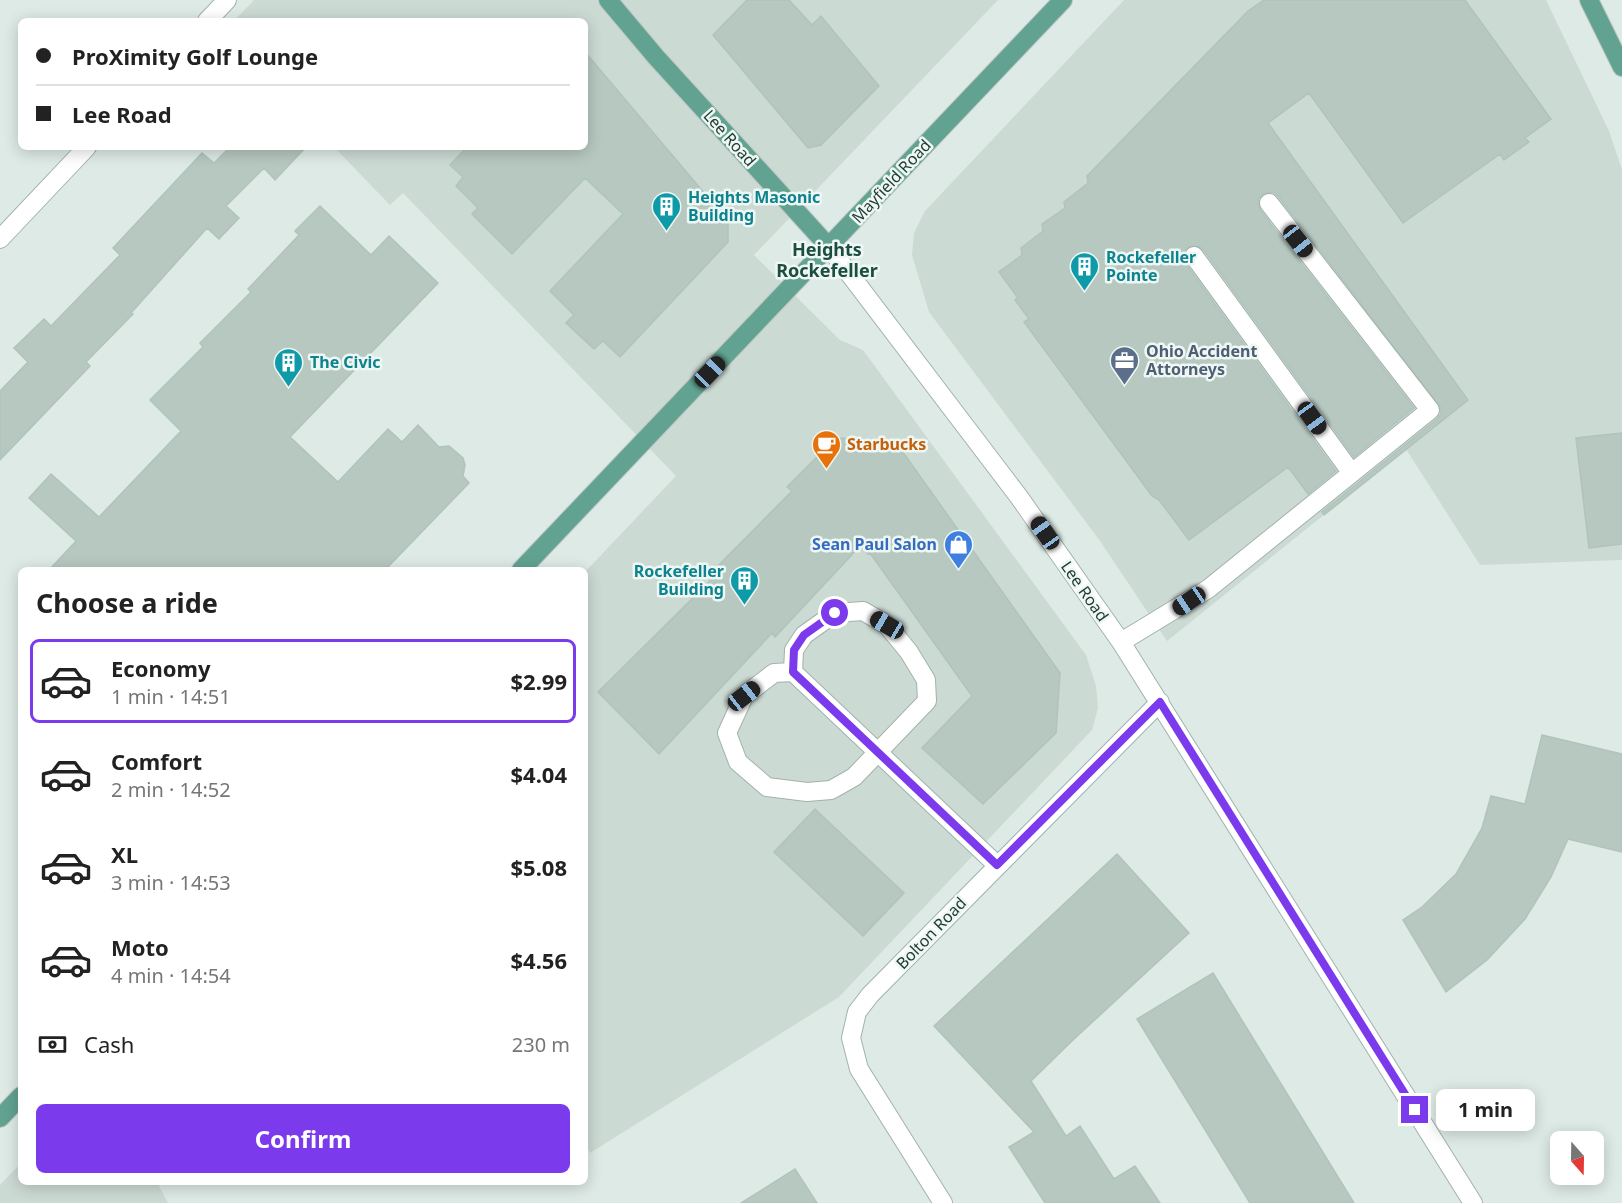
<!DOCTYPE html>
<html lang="en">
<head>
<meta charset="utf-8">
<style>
  :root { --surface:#fff; --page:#f6f6f6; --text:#222; --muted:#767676; --line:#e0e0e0; --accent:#7c3aed }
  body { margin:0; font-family:"Noto Sans",sans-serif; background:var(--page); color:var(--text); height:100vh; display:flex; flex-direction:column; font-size:22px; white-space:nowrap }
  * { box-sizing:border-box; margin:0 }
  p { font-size:20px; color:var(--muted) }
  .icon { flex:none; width:33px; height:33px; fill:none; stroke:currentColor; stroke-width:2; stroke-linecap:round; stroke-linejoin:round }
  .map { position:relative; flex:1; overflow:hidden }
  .side { position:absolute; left:18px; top:567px; width:570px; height:618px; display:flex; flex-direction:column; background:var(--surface); border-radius:9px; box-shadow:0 3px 15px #0003 }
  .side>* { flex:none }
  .banner { position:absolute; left:18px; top:18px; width:570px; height:132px; border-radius:9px; box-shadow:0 3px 15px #0003; display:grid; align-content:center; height:132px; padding:0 18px; background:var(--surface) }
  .needle { width:39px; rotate:160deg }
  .controls { position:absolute; left:1550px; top:1131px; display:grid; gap:12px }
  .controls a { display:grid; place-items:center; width:54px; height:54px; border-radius:9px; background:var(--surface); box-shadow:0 3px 15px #0003; font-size:30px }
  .end { position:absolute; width:27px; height:27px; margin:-14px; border:8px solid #7c3aed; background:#fff; box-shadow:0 0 0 3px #fff }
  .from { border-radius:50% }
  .bubble { position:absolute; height:42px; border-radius:9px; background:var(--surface); box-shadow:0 3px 15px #0003; font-size:20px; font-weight:700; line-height:42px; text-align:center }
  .car { position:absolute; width:18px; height:36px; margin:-18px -9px; border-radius:8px; box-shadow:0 0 4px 2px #0007; background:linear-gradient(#222 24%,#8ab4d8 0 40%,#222 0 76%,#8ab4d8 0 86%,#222 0) }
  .banner b { display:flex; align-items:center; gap:21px; height:57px; font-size:22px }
  .banner b+b { border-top:2px solid var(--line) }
  .banner i { width:15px; height:15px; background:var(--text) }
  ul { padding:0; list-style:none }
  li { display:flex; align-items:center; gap:18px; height:84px; margin:0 12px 9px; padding:0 6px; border:3px solid transparent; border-radius:9px }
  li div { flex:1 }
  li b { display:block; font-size:22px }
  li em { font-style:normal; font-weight:700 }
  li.selected { border-color:var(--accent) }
  li>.icon { width:54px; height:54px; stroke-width:1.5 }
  h2 { padding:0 18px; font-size:27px; line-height:72px }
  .pay { display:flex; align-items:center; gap:15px; height:66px; padding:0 18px; font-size:22px }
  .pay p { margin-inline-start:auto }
  .primary-button { display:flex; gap:12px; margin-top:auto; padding:12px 18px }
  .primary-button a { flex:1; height:69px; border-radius:9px; background:var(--accent); color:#fff; font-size:24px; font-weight:700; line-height:69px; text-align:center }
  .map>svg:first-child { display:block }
  .built { fill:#ccdad4 }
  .building { fill:#b6c8c0; stroke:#b0c4bb; stroke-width:1.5 }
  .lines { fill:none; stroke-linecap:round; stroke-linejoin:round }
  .minor-casing { stroke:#a1b2ac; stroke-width:20 }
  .major-casing { stroke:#bcc4c2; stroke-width:20 }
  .minor { stroke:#fff; stroke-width:18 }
  .major { stroke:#61a290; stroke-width:18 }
  .route { stroke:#7c3aed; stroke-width:8 }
  .labels { text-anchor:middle; stroke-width:5; stroke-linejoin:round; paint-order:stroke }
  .street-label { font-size:16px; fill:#1f3a32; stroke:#eef7f3 }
  .culture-label { font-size:16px; font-weight:bold; fill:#0d838f; stroke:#eef7f3; text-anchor:start }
  .service-label { font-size:16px; font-weight:bold; fill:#4e5e75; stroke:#eef7f3; text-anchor:start }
  .food-label { font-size:16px; font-weight:bold; fill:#c56008; stroke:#eef7f3; text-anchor:start }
  .shop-label { font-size:16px; font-weight:bold; fill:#366cbe; stroke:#eef7f3; text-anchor:end }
  .neighbourhood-label { font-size:18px; font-weight:bold; fill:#1b4d40; stroke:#eef7f3 }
</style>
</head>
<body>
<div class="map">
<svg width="1622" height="1203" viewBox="0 0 1622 1203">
  <rect width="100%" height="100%" fill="#deeae5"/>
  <path class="built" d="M254,0H998L754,255L840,340L863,350L1086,655L1096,686L1098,708L1092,730L839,997L590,1153L585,1142V572L676,476L403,193L390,205L334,147H585V21H234Z
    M1124,0H1546L1609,131L1622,170V560L1480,565L1406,449L1167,641L1100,541L929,312L912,255L914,233L925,211Z
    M21,1163V1182H157L168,1203H0V1185Z"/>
  <path class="building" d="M747,0H789L812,25L821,16L879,86L821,145L808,148L713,35Z
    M1264,0H1465L1551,119L1525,138L1529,142L1504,160L1500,154L1403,223L1309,93L1268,123L1468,400L1324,515L1322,512L1437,419L1441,414V408L1278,196L1273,192L1263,194L1258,199L1260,210L1414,408L1354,457L1203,249L1198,246L1188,247L1184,252L1185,263L1336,471L1308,494L1288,467L1189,540L1159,500L1152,496L1024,322L1029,319L1015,300L1018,298L999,272L1022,255L1021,248L1043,231L1042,224L1065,208L1064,202L1088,183L1087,176L1248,11Z
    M585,52L728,221V242L620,357L603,341L594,349L566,323L574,315L550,291L623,214L585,178L512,254L472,214L478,208L456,186L463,177L450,165L467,147H585Z
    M230,147H306L275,180L264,168L226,206L239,218L219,239L207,228L131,313L133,314L86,362L90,366L0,460V391L28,362L14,348L44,319L51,326L120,255L113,248L202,153L214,163Z
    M320,206L371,255L389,236L438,283L290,437L338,482L388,429L402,442L418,425L439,447L449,446L463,458L465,465L463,476L469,483L385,570H49L76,541L29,498L51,474L99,517L181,431L150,400L203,347L200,343L251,292L248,289L299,235L295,231Z
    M1622,433V544L1589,548L1576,438Z
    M836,438L895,441L1060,673L1056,733L983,804L922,748L972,696L870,553L868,554L861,545L775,637L772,633L659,754L598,692L714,577L710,574L792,491L787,487Z
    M1542,735L1622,754V852L1568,839L1551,877L1525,919L1487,960L1446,992L1403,920L1422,907L1456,874L1482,828L1491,796L1525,804Z
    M815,809L904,893L863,936L774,852Z
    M1117,854L1189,933L1074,1039L1031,1081L1066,1136L1080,1126L1114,1179L1135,1166L1160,1203H1045L1009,1147L1034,1132L934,1026Z
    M1213,973L1354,1203H1250L1137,1019Z
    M795,1169L817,1203H741Z"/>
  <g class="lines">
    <defs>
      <path id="minor" d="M207,21L227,0
        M0,239L87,147
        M829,247L1019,497L1121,642L1473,1203
        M1194,256L1351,472
        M1121,642L1208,589L1430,410L1269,203
        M793,672L794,650L804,635L835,613L863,611L887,625L909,652L926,680L927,701L854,777L831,790L807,792L767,787L738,762L727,733L744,696L774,673L793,672L997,865
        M943,1203L859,1069L851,1038L857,1012L870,995L1160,702"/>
      <path id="major" d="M608,0L656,57L829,247
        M1589,0L1622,67
        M521,570L1063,0
        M0,1118L21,1096"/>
    </defs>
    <use href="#minor" class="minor-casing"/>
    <use href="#major" class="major-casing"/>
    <use href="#minor" class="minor"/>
    <use href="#major" class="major"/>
  </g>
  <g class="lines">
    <path class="route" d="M835,613L804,635L794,650L793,672L997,865L1160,702L1415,1110"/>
  </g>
  <defs>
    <symbol id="building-pin" viewBox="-11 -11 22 30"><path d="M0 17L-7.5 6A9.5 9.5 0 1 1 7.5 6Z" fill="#0f9aa8" stroke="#eef7f3"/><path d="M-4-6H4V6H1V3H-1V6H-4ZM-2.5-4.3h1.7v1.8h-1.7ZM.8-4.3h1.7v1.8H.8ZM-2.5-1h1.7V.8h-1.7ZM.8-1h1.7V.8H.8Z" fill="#fff"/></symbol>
    <symbol id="office-pin" viewBox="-11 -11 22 30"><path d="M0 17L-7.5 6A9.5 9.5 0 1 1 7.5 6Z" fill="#5c6f8a" stroke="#eef7f3"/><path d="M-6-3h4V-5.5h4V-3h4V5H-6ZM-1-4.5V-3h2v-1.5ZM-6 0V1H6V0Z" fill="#fff"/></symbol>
    <symbol id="cafe-pin" viewBox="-11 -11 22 30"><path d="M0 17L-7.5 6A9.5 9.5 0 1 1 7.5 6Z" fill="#e8710a" stroke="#eef7f3"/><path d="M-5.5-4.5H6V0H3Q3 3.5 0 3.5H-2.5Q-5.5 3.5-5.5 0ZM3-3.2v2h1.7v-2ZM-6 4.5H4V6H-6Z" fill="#fff"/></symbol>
    <symbol id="shop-pin" viewBox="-11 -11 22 30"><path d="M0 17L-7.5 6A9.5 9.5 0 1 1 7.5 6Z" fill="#3f7fe0" stroke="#eef7f3"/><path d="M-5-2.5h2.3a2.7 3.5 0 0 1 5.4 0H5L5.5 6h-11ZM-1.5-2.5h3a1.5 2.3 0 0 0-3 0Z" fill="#fff"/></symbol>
  </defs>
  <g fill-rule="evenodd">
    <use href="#building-pin" x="650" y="190" width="33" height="45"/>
    <use href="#building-pin" x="1068" y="250" width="33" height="45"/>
    <use href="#office-pin" x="1108" y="344" width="33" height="45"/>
    <use href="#building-pin" x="272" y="346" width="33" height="45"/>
    <use href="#cafe-pin" x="810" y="428" width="33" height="45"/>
    <use href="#shop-pin" x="942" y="528" width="33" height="45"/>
    <use href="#building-pin" x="728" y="564" width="33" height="45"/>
  </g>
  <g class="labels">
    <g class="street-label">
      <text transform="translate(730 138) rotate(48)" y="6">Lee Road</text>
      <text transform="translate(891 181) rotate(-47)" y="6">Mayfield Road</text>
      <text transform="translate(1085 591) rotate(55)" y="6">Lee Road</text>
      <text transform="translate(931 933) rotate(-46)" y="6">Bolton Road</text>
    </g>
    <g class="culture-label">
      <text x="688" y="203">Heights Masonic<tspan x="688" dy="18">Building</tspan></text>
      <text x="1106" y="263">Rockefeller<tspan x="1106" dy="18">Pointe</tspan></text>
      <text x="310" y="368">The Civic</text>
      <text x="724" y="577" text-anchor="end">Rockefeller<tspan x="724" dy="18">Building</tspan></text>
    </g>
    <g class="service-label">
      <text x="1146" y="357">Ohio Accident<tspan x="1146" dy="18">Attorneys</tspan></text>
    </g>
    <g class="food-label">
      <text x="847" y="450">Starbucks</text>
    </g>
    <g class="shop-label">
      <text x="937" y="550">Sean Paul Salon</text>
    </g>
    <g class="neighbourhood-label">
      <text x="827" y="256">Heights<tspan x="827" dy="21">Rockefeller</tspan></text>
    </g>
  </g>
</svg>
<div class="controls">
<a><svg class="needle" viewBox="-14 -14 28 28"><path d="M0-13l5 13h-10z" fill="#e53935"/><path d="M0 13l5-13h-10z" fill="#767676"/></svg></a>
</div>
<i class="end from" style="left:835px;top:613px"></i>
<i class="end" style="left:1415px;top:1110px"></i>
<div class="bubble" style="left:1436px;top:1089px;width:99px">1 min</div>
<i class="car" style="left:1298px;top:241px;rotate:142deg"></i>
<i class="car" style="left:710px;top:372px;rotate:44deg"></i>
<i class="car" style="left:1312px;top:418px;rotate:144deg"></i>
<i class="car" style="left:1045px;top:533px;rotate:325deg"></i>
<i class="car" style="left:1189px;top:601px;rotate:236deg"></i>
<i class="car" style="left:887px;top:625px;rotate:300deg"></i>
<i class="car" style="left:744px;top:696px;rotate:52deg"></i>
<div class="banner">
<b><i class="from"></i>ProXimity Golf Lounge</b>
<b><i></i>Lee Road</b>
</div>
<section class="side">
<h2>Choose a ride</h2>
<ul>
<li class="selected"><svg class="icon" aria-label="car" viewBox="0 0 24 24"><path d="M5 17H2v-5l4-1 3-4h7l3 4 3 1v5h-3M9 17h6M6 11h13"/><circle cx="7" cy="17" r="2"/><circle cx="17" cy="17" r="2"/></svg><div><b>Economy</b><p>1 min · 14:51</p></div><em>$2.99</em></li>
<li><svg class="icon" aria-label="car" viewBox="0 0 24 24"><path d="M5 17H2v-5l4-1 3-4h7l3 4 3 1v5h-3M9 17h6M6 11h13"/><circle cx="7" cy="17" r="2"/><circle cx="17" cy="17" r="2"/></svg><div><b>Comfort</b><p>2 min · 14:52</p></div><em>$4.04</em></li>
<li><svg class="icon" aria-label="car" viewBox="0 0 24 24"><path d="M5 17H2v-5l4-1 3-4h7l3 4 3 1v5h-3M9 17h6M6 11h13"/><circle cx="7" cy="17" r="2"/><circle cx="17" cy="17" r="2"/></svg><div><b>XL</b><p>3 min · 14:53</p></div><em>$5.08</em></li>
<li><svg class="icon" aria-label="car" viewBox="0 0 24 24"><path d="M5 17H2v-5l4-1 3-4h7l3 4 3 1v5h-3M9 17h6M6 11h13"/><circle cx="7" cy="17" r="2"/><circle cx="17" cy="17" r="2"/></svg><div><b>Moto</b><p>4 min · 14:54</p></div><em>$4.56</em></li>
</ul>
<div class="pay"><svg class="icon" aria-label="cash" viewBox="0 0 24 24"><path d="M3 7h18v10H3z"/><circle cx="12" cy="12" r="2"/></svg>Cash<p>230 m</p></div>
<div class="primary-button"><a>Confirm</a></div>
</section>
</div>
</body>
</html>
